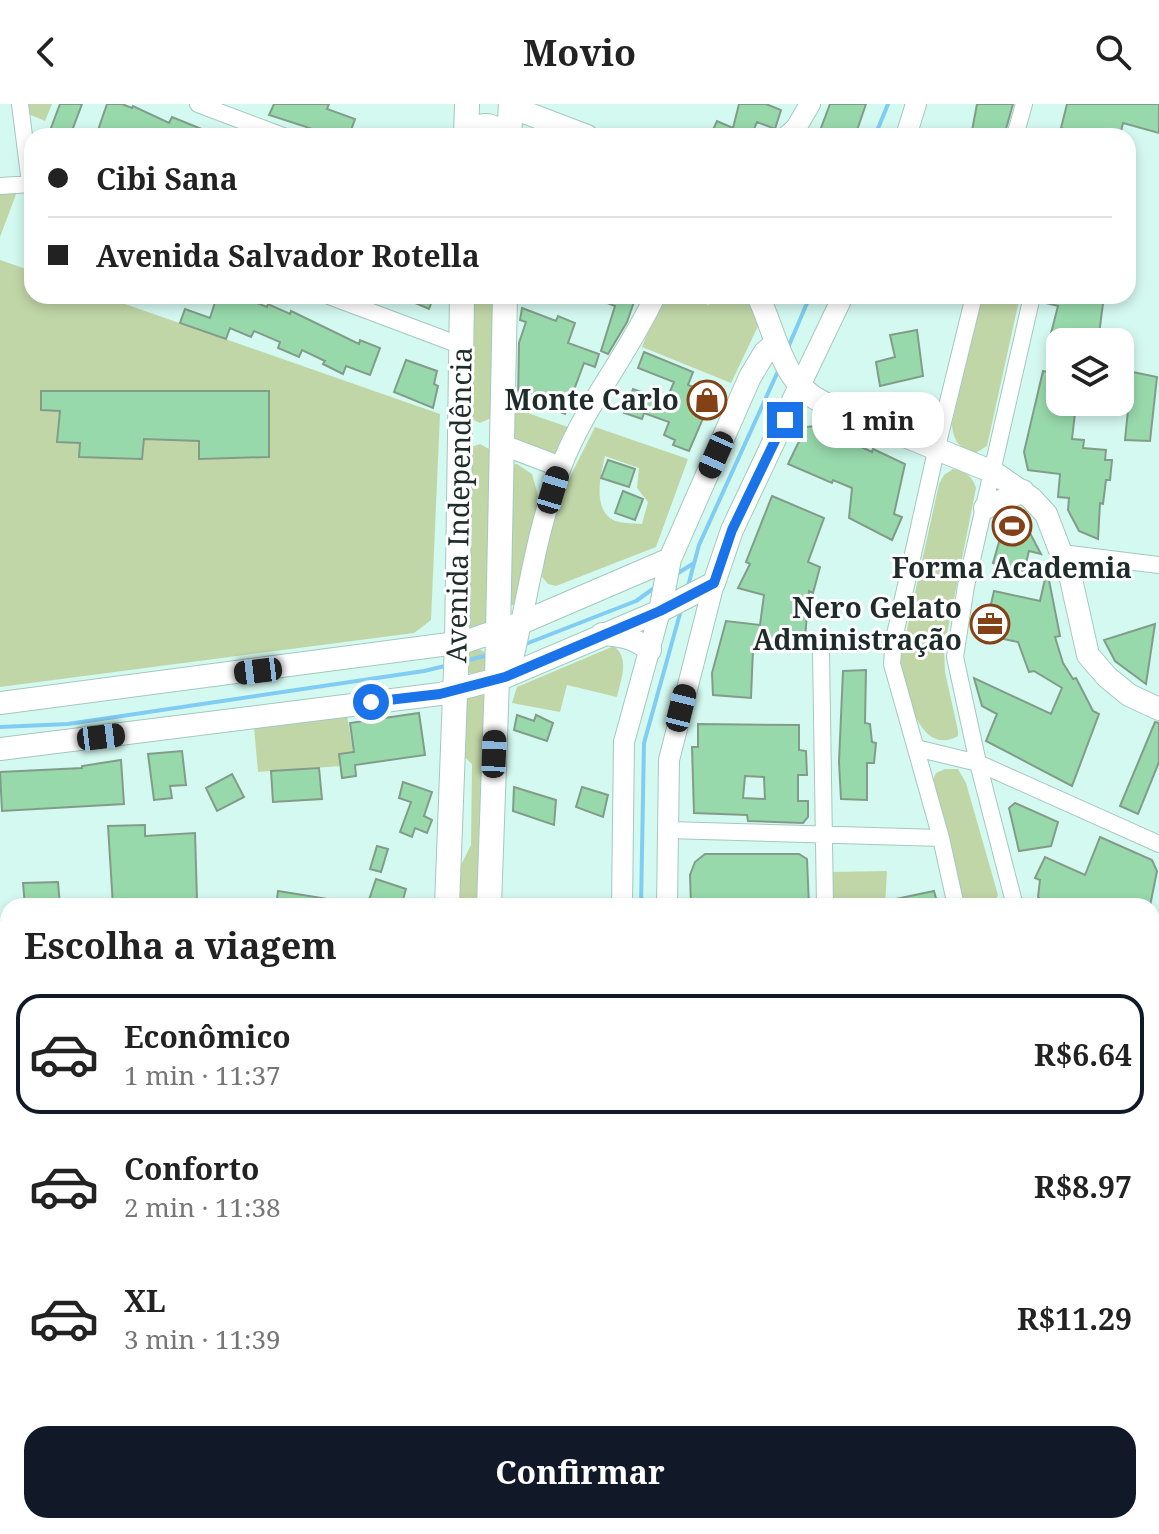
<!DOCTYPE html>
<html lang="pt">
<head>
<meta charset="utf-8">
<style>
  :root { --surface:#fff; --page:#f2f2f2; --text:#222; --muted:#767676; --line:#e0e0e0; --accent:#111827 }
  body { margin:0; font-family:"Noto Serif",serif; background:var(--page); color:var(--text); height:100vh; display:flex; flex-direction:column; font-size:30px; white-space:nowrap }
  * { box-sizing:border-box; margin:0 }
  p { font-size:26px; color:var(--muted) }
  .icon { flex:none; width:44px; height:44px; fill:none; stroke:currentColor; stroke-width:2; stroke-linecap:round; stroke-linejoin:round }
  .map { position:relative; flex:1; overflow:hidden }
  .panel { position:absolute; left:0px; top:794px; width:1160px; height:636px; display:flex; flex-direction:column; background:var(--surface); border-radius:24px 24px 0 0; box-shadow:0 4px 12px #0003 }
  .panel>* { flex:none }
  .hud { position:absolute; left:24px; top:24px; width:1112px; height:176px; border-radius:24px; box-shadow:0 4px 12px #0003; display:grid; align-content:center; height:176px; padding:0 24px; background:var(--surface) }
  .controls { position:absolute; left:1046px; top:224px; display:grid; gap:16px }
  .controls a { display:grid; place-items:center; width:88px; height:88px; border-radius:16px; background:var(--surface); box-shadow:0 4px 12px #0003; font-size:40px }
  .end { position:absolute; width:36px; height:36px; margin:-18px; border:10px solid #1a73e8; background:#fff; box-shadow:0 0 0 4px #fff }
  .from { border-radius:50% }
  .bubble { position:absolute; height:56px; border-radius:24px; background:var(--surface); box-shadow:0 4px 12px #0003; font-size:26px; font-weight:700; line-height:56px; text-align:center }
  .car { position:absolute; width:24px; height:48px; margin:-24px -12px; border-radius:10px; box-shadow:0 0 6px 2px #0007; background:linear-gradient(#222 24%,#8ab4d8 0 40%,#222 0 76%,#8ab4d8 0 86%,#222 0) }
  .hud b { display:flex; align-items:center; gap:28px; height:76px; font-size:30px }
  .hud b+b { border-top:2px solid var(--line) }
  .hud i { width:20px; height:20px; background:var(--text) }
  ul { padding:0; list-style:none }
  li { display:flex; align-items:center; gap:24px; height:120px; margin:0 16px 12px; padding:0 8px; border:4px solid transparent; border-radius:24px }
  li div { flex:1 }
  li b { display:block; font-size:30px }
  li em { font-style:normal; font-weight:700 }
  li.active { border-color:var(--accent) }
  li>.icon { width:72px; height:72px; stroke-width:1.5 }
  h2 { padding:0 24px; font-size:36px; line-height:96px }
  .primary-button { display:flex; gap:16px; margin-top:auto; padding:16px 24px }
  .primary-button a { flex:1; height:92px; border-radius:24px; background:var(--accent); color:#fff; font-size:32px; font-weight:700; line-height:92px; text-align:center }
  header { display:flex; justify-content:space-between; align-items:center; height:104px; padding:0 24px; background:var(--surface); font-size:36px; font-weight:700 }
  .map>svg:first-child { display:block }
  .green { fill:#c1d6a7; fill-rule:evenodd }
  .water { fill:#81ccf3 }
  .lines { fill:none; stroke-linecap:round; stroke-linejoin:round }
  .stream { stroke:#81ccf3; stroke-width:4 }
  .building { fill:#97d9ab; stroke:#839c8a; stroke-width:2; fill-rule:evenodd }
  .minor-casing { stroke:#a4c8c0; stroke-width:18 }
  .tertiary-casing { stroke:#a4c8c0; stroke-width:22 }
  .secondary-casing { stroke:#a4c8c0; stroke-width:24 }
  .primary-casing { stroke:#a4c8c0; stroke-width:26 }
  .minor { stroke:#fff; stroke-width:16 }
  .tertiary { stroke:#fff; stroke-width:20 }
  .secondary { stroke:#fff; stroke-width:22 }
  .primary { stroke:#fff; stroke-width:24 }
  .route { stroke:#1a73e8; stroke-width:10 }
  .labels { text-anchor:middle; stroke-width:6; stroke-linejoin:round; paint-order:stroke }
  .poi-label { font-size:28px; font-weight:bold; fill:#1f2d2a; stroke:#fff; text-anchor:end }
  .street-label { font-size:28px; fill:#1f2d2a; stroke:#fff }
</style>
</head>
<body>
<header><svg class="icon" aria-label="back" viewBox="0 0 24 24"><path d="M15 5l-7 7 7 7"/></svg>Movio<svg class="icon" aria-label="search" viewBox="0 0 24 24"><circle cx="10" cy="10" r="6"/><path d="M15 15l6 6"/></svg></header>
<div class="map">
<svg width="1159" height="1430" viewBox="0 0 1159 1430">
  <rect width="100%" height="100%" fill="#d4f9f0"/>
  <path class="green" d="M25,0H52L45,17L26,9Z
    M18,85L0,133V88Z
    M0,156L32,167V192H102L440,310L431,516L414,529L0,583Z
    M471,192H497L491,314L480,319L470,314Z
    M662,192H685L709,201L713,192H748L761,216L731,279L642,243Z
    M982,192H1020L987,342L974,350C959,344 953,336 952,320Z
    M513,304L568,323L557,352L513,334Z
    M595,323L688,355L656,443L556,482L548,480L542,473L548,428L559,395ZM605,352L639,364L637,384L648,398L642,420C633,419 617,420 610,414C593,401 601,370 605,352Z
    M480,340L491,346L487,518L483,522L468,525L471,343Z
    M517,360L532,370L539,395L528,434L520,486L514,501H510L512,361Z
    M953,365C966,367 972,372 976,384L944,545L945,568L958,627V632C920,653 907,590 900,566V557L939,380L944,371Z
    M614,542C630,555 621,575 617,593L567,581L560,608L512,599L517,583Z
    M463 558a13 13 0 1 1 26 0a13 13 0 1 1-26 0Z
    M485,589L480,802H454L455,773L471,741L472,660L458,647L460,594Z
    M347,611L353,648L339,650L341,662L258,668L254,623Z
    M945,665H958L966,679L998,791L993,802H971L964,798L932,678L936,669Z
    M887,767L885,802H831V768Z
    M1152,1355L1159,1362V1418L1152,1413Z
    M643,1422H756L755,1430H643Z
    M837,1422H1057L1055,1430H870Z"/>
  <path class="water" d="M555,1422H619L620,1430H557Z"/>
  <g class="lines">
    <path class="stream" d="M875,32L888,0
      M787,246L810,192
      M675,471L694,459
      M688,482L699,441L779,265
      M523,541L636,497L657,482
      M465,557L488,551
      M0,623L68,620L424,567L449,561
      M641,802L644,639L681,506"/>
  </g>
  <path class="building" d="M60,0H82L70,32H48Z
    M107,0H122L132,4L133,2L169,19L172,13L219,32H96Z
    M274,0H329L327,5L355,15L349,32H334L269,11Z
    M739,0H766L781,6L775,25L757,18L751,32H710L717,17L733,24Z
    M830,0H866L855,32H818Z
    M977,0H1013L1004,32H971Z
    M1067,0H1159V29L1123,19L1120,32H1088L1061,24Z
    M217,192H239L267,203L268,200L290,210L291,207L359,240L360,236L380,244L370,271L346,262L343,270L323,260L325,257L302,246L299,253L278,244L280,238L254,227L251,233L230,224L226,235L180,219L185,205L210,214Z
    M399,192H434L429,205Z
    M590,192H636L627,218L608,250L601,247L615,202Z
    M1043,192H1104L1098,238H1060V244L1048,241L1058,202L1042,198Z
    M522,204L556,217L558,212L575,219L568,239L599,250L595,263L584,259L565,310L538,299L535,306L518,299L519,239L526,218L520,216Z
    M917,226L923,272L880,282L876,258L895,253L890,231Z
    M644,248L693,268L688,281L713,291L689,347L673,341L675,336L664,331L669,318L644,309L642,315L624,309L633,285L666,297L674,278L638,264Z
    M406,256L437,267L434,280L438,282L433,304L394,288Z
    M1123,266L1157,273L1150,337L1125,336L1130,286L1121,285Z
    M1043,267L1060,270V298H1080L1077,310L1075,309L1072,335L1084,336L1083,344L1106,346L1105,356H1112L1110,376H1106L1103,400L1100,399L1098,435L1079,427L1068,406L1069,394L1058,393L1060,370L1028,366L1024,348Z
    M41,287H269V353L199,355V337L144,335L142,355L79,353L80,339L57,338L60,307L41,306Z
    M816,322L872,348L873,345L905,360L894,410L902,413L892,436L849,414L852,384L833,376L832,379L788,360L806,323Z
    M608,356L635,365L629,383L601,374Z
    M623,387L643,395L635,416L615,409Z
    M772,392L824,414L808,458L820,463L813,489L809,487L804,545H753L751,594L713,591L712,569L726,517L760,521L764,491L738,484L750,460L746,458Z
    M1014,414H1022L1041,450L1029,447L1024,467L993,459L1003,424L1008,417Z
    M1047,466L1060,532L1055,533L1063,559L1073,575L1076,574L1093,607L1099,610L1072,682L986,637L997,610L982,602L974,574L1051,610L1062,584L1034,567L1029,568L1018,538L984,531L994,487L1040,497Z
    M1155,520L1146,580L1115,557L1104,536Z
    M866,566L865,619L870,620L872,638L876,639L874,659H867V696L841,695L839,658L843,567Z
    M419,609L425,651L355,661L356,672L342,674L339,650L354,648L350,619Z
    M517,611L534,617L536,611L553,619L547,637L514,626Z
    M1155,618L1159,619V658L1138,710L1120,702Z
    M698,620L799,621V646L806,647L807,671H798V697H808V713L803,719L748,717L747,711L694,709L692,643H698ZM745,672L764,673L765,695L743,694Z
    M182,647L186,681L170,682L172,694L154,696L148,650Z
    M121,656L124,700L2,707L0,668L82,664V662Z
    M319,664L322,695L273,698L271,667Z
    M232,670L244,693L217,707L206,684Z
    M403,678L432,688L424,712L432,716L427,729L415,724L412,733L400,728L411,698L399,694Z
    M514,683L556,696L554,721L513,707Z
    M582,683L608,691L603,713L576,703Z
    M1015,699L1058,718L1051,742L1019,747L1009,704Z
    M145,721V732L195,729L197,796H149V802H113L108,722Z
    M1100,733L1152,756L1157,767L1150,802H1047L1038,793L1040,776L1035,774L1045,753L1085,771Z
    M377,742L388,745L381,768L370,765Z
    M705,750H799L807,755L809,802H691L690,771L695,758Z
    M376,775L406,785L401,802L382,799L381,802H367Z
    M58,778L60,802H25L23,779Z
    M278,787L328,795L327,802H276Z
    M934,787L938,802H886V797Z"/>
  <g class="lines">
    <defs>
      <path id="minor" d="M20,0L30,79
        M198,0L283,32
        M1015,32L1024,0
        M0,82L32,80
        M329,192L462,242
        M1062,449L1159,461
        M821,548L825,802
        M916,644L978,659L1159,740
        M668,726L941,734
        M956,802L941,734L892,560L894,535L936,347L974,192
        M1015,802L978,659L955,553L966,482L1032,192
        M0,825H8
        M1152,840L1159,841
        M1152,962L1159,963
        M8,1121L3,1125L1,1132L8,1175
        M0,1214H8
        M0,1267L8,1271
        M0,1283L8,1284
        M0,1381H8
        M1152,1421L1159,1427
        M150,1422L153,1430
        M436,1430V1422
        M1082,1430L1085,1422"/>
      <path id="tertiary" d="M787,32L796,24L810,0
        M906,32L916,0
        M799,284L843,192
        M503,341L561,363
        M505,573L512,559C528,494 536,426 561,363C584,302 628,251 655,192
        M622,802L624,638L660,507
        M667,802L669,656L714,479"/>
      <path id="secondary" d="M511,3L587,32
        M758,192C777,231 781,279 824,299L993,368L1031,394L1046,410L1071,475L1088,551L1107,573L1129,591L1159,605
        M985,404L1023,387
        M660,507L670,455L750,273L765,248L775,240
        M602,530C622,531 634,534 650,546
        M0,599L464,538L521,519L670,455
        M0,645L440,590L505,573L660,507L714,479L732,426L799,284
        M1152,1331H1159"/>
      <path id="primary" d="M466,30C478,22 492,16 499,32
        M466,32L467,0
        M509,32L511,0
        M447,802L457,539L462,192
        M489,802L497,576L505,192
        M533,1422L536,1430"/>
    </defs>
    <use href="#minor" class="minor-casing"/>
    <use href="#tertiary" class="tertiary-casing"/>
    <use href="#secondary" class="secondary-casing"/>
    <use href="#primary" class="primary-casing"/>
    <use href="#minor" class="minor"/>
    <use href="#tertiary" class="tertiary"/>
    <use href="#secondary" class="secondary"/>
    <use href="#primary" class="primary"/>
  </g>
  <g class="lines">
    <path class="route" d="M371,598L440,590L505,573L660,507L714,479L732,426L785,316"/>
  </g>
  <defs>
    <symbol id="shop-ring" viewBox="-11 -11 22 22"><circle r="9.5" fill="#fff" stroke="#854116" stroke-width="1.5"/><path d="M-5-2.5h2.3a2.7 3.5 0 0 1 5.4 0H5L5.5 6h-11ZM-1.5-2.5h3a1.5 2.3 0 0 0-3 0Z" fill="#854116"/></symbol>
    <symbol id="stadium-ring" viewBox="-11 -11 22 22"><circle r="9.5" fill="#fff" stroke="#854116" stroke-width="1.5"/><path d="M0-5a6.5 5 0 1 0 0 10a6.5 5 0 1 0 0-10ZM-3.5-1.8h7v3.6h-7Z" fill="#854116"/></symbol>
    <symbol id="office-ring" viewBox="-11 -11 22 22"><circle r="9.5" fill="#fff" stroke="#854116" stroke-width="1.5"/><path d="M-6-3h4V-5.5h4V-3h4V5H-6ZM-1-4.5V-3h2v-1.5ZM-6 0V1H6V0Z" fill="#854116"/></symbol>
  </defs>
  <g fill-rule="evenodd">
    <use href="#shop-ring" x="685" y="274" width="44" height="44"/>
    <use href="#stadium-ring" x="990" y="400" width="44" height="44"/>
    <use href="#office-ring" x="968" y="498" width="44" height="44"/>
  </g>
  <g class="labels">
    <g class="poi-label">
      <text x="679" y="306">Monte Carlo</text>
      <text x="1012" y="474" text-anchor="middle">Forma Academia</text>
      <text x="962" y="514">Nero Gelato<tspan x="962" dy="32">Administração</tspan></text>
    </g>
    <g class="street-label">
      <text transform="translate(459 401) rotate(-89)" y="10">Avenida Independência</text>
    </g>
  </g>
</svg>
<div class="controls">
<a><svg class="icon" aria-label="layers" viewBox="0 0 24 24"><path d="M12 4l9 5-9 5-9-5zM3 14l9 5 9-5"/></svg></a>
</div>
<i class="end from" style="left:371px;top:598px"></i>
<i class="end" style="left:785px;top:316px"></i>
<div class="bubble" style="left:812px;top:288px;width:132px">1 min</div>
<i class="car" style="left:716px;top:351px;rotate:204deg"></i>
<i class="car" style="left:553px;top:386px;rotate:17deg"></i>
<i class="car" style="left:258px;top:567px;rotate:263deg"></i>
<i class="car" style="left:681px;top:604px;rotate:14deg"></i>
<i class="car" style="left:101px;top:633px;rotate:83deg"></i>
<i class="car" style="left:494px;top:650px;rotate:2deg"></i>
<div class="hud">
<b><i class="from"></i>Cibi Sana</b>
<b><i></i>Avenida Salvador Rotella</b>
</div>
<section class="panel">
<h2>Escolha a viagem</h2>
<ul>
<li class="active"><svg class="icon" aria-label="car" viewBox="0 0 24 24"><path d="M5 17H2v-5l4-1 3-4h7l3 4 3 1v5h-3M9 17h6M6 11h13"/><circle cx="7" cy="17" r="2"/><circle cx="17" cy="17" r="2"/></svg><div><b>Econômico</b><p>1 min · 11:37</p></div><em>R$6.64</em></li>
<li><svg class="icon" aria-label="car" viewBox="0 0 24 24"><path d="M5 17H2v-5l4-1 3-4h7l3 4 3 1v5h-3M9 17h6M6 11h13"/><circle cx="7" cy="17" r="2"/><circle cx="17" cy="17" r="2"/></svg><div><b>Conforto</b><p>2 min · 11:38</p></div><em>R$8.97</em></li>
<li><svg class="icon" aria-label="car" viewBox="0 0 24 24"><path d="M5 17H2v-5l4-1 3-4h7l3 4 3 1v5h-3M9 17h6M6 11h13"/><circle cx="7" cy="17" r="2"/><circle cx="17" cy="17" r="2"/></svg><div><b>XL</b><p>3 min · 11:39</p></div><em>R$11.29</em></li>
</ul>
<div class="primary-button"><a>Confirmar</a></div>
</section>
</div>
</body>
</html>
